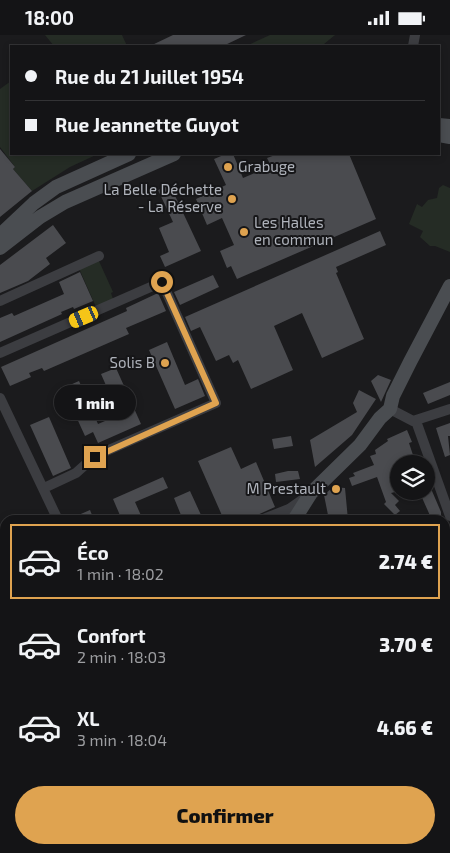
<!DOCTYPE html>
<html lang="fr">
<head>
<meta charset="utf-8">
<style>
  :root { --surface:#141416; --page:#212123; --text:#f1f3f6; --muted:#9d9ea1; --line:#333335; --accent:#dfa350 }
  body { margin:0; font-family:"Exo 2",sans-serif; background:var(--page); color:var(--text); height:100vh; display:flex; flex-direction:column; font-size:19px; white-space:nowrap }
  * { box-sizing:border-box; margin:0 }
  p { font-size:16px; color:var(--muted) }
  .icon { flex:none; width:28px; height:28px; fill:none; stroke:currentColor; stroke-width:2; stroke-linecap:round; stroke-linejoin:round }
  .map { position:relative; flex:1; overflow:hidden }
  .sheet { position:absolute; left:0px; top:480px; width:450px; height:339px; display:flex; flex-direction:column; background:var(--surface); border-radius:15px 15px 0 0; box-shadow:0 2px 8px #0003,0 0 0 1px var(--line) }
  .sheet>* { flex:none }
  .guide { position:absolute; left:10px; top:10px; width:430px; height:110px; border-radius:0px; box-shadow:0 2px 8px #0003,0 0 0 1px var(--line); display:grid; align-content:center; height:110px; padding:0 15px; background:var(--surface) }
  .fabs { position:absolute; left:390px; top:420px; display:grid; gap:10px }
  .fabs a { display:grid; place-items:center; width:45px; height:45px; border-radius:50%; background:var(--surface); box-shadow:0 2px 8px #0003,0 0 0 1px var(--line); font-size:25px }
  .end { position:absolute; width:22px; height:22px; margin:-11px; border:6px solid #dfa350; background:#111; box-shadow:0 0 0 2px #111 }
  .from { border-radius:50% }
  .bubble { position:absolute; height:35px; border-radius:18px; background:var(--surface); box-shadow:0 2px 8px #0003,0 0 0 1px var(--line); font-size:16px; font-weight:800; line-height:35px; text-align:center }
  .car { position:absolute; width:15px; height:30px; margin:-15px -8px; border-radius:6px; box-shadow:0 0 4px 1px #0007; background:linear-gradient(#f5c518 24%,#345 0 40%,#f5c518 0 76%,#345 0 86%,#f5c518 0) }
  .guide b { display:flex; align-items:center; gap:18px; height:48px; font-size:19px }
  .guide b+b { border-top:1px solid var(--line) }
  .guide i { width:12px; height:12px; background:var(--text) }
  ul { padding:9px 0 0; list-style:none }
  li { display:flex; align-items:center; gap:15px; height:75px; margin:0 10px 8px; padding:0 5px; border:2px solid transparent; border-radius:0px }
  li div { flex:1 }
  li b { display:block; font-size:19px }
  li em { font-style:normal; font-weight:800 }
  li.on { border-color:var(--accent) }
  li>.icon { width:45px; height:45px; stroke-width:1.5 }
  .button { display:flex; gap:10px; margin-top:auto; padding:10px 15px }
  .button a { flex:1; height:58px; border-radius:30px; background:var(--accent); color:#111; font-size:20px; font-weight:800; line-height:58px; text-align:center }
  .status { display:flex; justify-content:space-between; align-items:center; height:35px; padding:0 25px; background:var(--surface); direction:ltr }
  .status svg { height:14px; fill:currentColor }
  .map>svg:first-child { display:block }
  .green { fill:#252c25 }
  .building { fill:#4a4b4f }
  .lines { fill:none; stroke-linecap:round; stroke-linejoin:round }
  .minor { stroke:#3c3d41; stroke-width:10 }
  .secondary { stroke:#4a4d51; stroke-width:14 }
  .route { stroke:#dfa350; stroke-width:6 }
  .poi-dot { fill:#dfa350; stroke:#161618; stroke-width:2 }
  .labels { text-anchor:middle; stroke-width:4; stroke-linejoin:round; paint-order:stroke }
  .poi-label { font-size:15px; fill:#afb3bb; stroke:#161618; text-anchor:end }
</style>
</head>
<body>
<div class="status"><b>18:00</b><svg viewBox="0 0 49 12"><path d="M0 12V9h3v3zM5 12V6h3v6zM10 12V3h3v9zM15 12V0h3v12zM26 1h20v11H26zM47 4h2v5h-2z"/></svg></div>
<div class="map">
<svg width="450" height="818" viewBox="0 0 450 818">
  <rect width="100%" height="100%" fill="#1b1b1d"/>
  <path class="green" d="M45,0H122L127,11H54Z
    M270,0H335L324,9L325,11H246Z
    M11,46V119H98L70,132L32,156L13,134L15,132L0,112V54Z
    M443,150L450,153V217L435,211H430L420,202L423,196L409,189L417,169L422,172L428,165L437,163L439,153Z
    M98,224L113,257L111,258L113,264L96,272L78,231Z
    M5,623V712L0,715V624Z
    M0,726L5,733V814H41L36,818H0Z"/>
  <path class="building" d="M173,0H246L223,11H150Z
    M0,114L15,132L13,134L32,156L0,182Z
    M226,119H233L243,143L271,131L267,123L278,119H349L376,184L237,244L231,231L227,233L220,216L234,210L222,183L207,190L196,164L226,150L214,124Z
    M170,150L201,216L165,232L160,221L169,217L159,193L173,187L158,155Z
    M53,190L66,208L46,223L50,229L28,246L0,258V230Z
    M380,196L386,210L336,232L338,237L336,238L364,304L322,323L302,278L274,291L293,335L251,354L238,325L233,328L229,320L216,326L200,292L191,296L185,282Z
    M80,237L93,266L74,274L73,272L61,277L62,279L0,307V283L12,278L14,281L64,259L59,247Z
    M213,240L219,252L180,270L174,257Z
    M158,258L166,276L126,293L129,299L44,336L42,333L29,338L31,342L10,351L1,332L127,276L126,273Z
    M167,307L185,350L198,344L205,361L175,374L149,315Z
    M116,333L141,389L98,408L93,397L85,401L63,353L79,346L98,389L119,380L101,339Z
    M378,340L391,345L381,367L371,346Z
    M450,347V360L428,369L423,358Z
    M359,355L376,364L352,400L315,432L310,405L357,377L353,368Z
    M49,382L71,433L53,441L30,390Z
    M450,388V401H448L450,420L445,422L436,393Z
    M407,395L412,407L409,408L416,429H399V447L392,450L395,457L391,458L399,466L395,470L400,476L395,480L384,469L386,467L377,442L352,451L349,443L355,441L353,438L374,430L370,421L376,419L375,415L388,406L387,404Z
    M291,401L293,411L274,414L272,404Z
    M231,412L241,434L256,427L275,472L246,485H224L198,426Z
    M288,436H298L300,444L276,447L275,439Z
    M163,442L168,453L135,467L143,485H122L113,464Z
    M333,452L345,453L348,485H333V480H328L324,460Z
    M190,456L201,480L190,485H183L174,463Z
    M419,456H432L441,477V485H432Z
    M90,475L94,485H67Z"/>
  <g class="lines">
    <path class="minor" d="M413,11L415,0
      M0,266L99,221
      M0,318L162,247L216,368L95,421L76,438L44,453
      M0,363L58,485
      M390,374L413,386L450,374
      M416,386L450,481
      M261,485L289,474L306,462
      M445,533L450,532
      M445,793L450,789
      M209,814L212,818
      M357,814L364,818
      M417,818L422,814"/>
    <path class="secondary" d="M439,90L450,91
      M439,100L450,102
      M0,200L34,168L56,152L129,119
      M0,213L40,182L65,167L174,119
      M294,485L311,458L360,410L380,383L390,374L393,361L410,327L450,251
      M55,818L60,814"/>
  </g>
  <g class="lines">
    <path class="route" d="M95,422L216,368L162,247"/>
  </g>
  <g class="poi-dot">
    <circle cx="228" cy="132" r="5"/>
    <circle cx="232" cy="164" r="5"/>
    <circle cx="244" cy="197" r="5"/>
    <circle cx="165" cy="328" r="5"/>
    <circle cx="336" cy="454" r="5"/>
  </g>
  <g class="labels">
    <g class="poi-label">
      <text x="238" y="137" text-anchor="start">Grabuge</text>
      <text x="222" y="160">La Belle Déchette<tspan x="222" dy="17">- La Réserve</tspan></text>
      <text x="254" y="193" text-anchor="start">Les Halles<tspan x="254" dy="17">en commun</tspan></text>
      <text x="155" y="333">Solis B</text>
      <text x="326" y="459">M Prestault</text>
    </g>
  </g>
</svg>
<div class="fabs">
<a><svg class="icon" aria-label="layers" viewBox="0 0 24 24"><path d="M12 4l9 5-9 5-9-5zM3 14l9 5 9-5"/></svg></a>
</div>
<i class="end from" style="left:162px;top:247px"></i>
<i class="end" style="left:95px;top:422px"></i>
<div class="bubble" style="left:54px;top:350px;width:82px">1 min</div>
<i class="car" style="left:84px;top:282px;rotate:247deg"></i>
<div class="guide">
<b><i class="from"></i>Rue du 21 Juillet 1954</b>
<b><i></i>Rue Jeannette Guyot</b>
</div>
<section class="sheet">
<ul>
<li class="on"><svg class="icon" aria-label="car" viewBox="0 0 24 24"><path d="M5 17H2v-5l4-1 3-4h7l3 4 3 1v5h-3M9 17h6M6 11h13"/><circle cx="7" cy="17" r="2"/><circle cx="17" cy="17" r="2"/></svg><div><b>Éco</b><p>1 min · 18:02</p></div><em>2.74 €</em></li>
<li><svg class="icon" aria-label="car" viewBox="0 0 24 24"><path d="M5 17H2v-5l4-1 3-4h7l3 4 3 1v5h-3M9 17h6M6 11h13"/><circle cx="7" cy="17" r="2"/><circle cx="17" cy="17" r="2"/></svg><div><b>Confort</b><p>2 min · 18:03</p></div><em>3.70 €</em></li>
<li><svg class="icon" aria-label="car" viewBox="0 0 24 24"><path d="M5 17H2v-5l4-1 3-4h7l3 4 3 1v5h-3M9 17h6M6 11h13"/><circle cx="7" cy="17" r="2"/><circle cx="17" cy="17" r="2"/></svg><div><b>XL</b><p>3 min · 18:04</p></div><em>4.66 €</em></li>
</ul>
<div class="button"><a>Confirmer</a></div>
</section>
</div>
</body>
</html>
